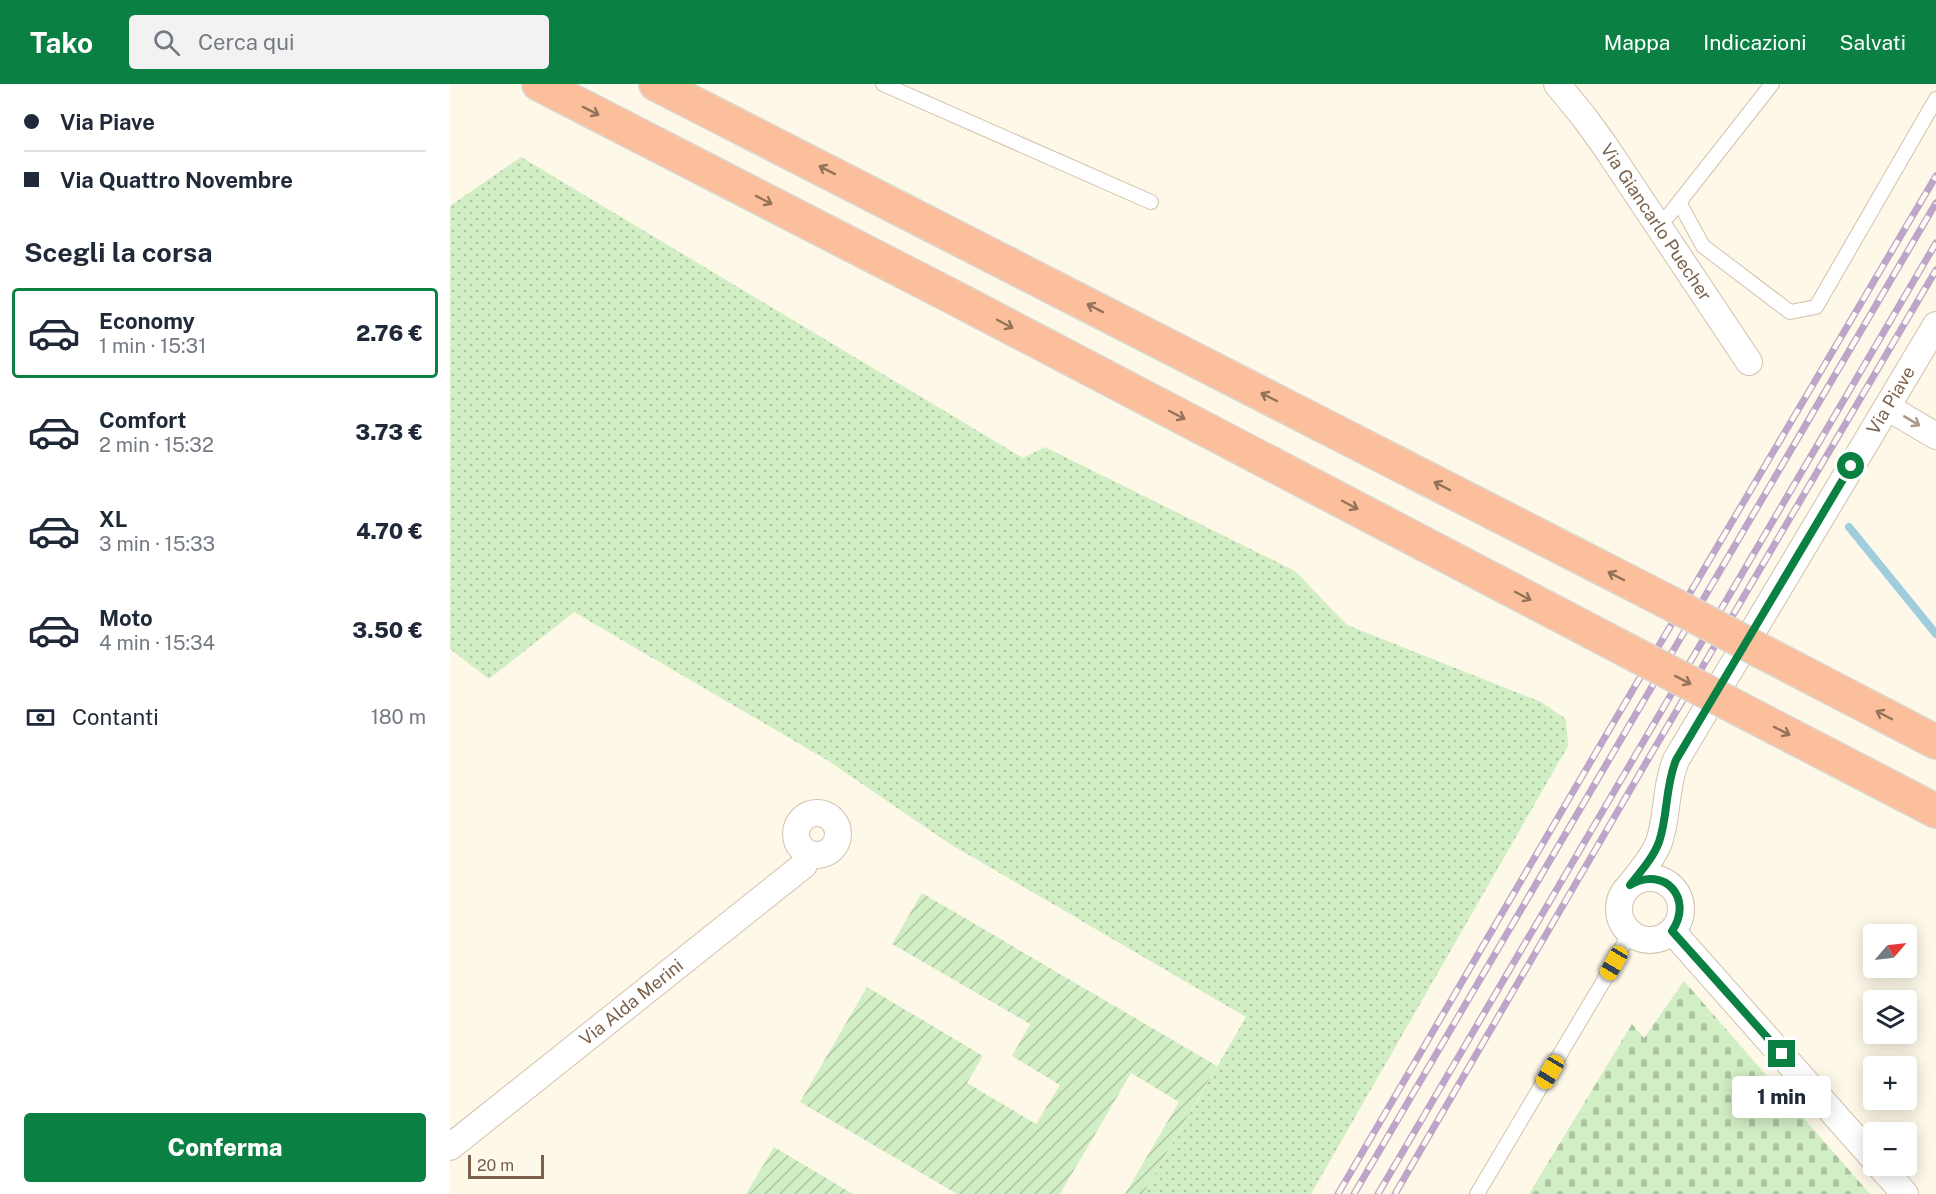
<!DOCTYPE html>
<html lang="it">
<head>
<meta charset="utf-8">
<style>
  :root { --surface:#fff; --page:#f2f2f3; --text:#1f2937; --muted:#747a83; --line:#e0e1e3; --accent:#0b8043 }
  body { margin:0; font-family:"Public Sans",sans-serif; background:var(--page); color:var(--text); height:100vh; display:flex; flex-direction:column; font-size:22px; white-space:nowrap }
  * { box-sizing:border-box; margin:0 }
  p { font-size:20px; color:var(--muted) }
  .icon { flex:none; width:33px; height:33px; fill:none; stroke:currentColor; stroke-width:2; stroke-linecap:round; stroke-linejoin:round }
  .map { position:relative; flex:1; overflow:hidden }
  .details { display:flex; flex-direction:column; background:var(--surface); width:450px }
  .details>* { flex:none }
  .hud { display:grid; align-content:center; height:132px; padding:0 24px; background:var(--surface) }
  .needle { width:39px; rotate:62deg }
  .controls { position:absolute; left:1413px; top:840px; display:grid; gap:12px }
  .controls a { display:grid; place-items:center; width:54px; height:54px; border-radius:6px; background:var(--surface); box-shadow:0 3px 15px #0003; font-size:30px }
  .scale { position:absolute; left:18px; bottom:15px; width:76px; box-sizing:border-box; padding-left:6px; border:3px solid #7b604a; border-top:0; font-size:16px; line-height:21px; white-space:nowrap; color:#7b604a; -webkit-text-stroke:4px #fffbf1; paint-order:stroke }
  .end { position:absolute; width:27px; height:27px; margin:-14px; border:8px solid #0b8043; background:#fff; box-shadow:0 0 0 3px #fff }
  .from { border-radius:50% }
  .bubble { position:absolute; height:42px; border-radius:6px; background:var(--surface); box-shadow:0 3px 15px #0003; font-size:20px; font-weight:800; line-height:42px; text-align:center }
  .car { position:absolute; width:18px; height:36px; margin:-18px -9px; border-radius:8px; box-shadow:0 0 4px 2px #0007; background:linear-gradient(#f5c518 24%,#345 0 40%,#f5c518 0 76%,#345 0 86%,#f5c518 0) }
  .hud b { display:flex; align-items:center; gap:21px; height:57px; font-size:22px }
  .hud b+b { border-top:2px solid var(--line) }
  .hud i { width:15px; height:15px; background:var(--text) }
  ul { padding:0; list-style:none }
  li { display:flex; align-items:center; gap:18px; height:90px; margin:0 12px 9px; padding:0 12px; border:3px solid transparent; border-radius:6px }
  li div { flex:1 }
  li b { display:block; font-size:22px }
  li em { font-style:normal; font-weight:800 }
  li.current { border-color:var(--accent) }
  li>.icon { width:54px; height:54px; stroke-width:1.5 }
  h2 { padding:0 24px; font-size:27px; line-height:72px }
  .pay { display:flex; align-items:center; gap:15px; height:66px; padding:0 24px; font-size:22px }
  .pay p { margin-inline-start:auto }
  .button { display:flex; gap:12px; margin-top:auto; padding:12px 24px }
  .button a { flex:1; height:69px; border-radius:6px; background:var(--accent); color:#fff; font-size:24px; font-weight:800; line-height:69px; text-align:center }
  header { display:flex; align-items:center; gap:36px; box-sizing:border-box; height:84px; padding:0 30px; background:var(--accent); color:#fff }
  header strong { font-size:28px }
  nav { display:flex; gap:33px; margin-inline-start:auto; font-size:21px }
  .search { width:420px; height:54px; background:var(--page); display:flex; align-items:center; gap:15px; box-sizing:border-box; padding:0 21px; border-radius:6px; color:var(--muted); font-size:22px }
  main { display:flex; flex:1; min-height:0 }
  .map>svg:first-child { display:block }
  .grass { fill:url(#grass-dots) }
  .cemetery { fill:url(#cemetery-stones) }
  .garden { fill:url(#garden-furrows) }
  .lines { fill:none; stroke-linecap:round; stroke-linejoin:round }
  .stream { stroke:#a0cddd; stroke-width:8 }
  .service-casing { stroke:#d2c1ad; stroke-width:16 }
  .minor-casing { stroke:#d2c1ad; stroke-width:28 }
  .motorway-casing { stroke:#ddd6d0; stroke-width:36 }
  .service { stroke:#fff; stroke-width:14 }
  .minor { stroke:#fff; stroke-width:26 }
  .motorway { stroke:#fcbf9c; stroke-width:33 }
  .rail-casing { stroke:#bda5ca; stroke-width:7 }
  .rail { stroke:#fffbf1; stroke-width:4.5; stroke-dasharray:14; stroke-linecap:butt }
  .motorway-bridge-casing { stroke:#ddd6d0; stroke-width:36; stroke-linecap:butt }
  .motorway-bridge { stroke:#fcbf9c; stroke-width:33 }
  .oneway { stroke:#95735a }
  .oneway2 { stroke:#a99889 }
  .route { stroke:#0b8043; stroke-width:8 }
  .labels { text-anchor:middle; stroke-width:6; stroke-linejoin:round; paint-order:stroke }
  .street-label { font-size:18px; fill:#7b604a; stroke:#fffbf1 }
</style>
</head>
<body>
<header>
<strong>Tako</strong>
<div class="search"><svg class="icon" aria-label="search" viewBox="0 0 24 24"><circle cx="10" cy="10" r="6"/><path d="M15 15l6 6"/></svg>Cerca qui</div>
<nav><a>Mappa</a><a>Indicazioni</a><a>Salvati</a></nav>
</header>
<main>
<section class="details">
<div class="hud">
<b><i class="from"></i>Via Piave</b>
<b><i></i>Via Quattro Novembre</b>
</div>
<h2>Scegli la corsa</h2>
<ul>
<li class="current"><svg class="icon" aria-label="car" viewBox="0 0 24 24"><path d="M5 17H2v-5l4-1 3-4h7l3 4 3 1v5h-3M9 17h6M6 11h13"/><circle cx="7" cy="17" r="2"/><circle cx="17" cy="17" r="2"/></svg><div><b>Economy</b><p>1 min · 15:31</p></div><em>2.76 €</em></li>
<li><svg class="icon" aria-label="car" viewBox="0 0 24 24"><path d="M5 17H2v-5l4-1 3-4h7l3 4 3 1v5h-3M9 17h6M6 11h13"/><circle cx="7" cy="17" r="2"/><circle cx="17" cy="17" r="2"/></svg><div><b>Comfort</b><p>2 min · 15:32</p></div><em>3.73 €</em></li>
<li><svg class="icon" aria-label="car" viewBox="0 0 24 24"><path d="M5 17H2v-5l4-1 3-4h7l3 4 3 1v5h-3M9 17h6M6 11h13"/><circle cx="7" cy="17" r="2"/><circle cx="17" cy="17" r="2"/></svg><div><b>XL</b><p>3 min · 15:33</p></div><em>4.70 €</em></li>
<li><svg class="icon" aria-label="car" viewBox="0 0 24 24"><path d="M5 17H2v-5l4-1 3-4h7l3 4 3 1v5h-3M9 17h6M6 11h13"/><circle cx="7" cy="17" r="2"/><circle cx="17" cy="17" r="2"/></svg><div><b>Moto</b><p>4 min · 15:34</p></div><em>3.50 €</em></li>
</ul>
<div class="pay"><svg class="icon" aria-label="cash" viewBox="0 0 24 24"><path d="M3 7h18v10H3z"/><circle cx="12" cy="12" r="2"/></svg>Contanti<p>180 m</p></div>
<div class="button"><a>Conferma</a></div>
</section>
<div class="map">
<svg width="1486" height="1110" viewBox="0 0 1486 1110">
  <defs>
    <pattern id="grass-dots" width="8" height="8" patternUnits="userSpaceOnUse" patternTransform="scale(1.5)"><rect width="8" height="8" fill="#d2eec5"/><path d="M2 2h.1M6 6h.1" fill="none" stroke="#afc4a2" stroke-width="1.8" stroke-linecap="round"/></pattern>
    <pattern id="cemetery-stones" width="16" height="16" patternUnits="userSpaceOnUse" patternTransform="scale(1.5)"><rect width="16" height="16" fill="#d2eec5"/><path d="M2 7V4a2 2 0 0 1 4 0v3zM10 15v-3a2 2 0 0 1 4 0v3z" fill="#afc4a2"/></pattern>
    <pattern id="garden-furrows" width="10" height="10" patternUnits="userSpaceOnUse" patternTransform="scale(1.5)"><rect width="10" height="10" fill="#d2eec5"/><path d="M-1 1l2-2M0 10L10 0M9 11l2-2" fill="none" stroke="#afc4a2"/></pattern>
  </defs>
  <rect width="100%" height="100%" fill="#fef8e9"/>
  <path class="grass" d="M71,73L573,374L595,363L845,487L897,541L1091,618L1116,635L1118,662L861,1110H693L796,933L500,760L377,676L124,528L39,595L0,565V122Z"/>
  <path class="cemetery" d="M1234,897L1420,1110H1079L1182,940L1194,954Z"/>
  <path class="garden" d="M472,809L767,982L693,1110H675L729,1018L681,989L610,1110H507L350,1018L417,903L533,972L517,999L586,1040L610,1001L562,972L580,940L442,860Z
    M324,1063L403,1110H296Z"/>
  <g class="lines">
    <path class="stream" d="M1399,443L1486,550"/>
    <defs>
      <path id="service" d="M433,0L701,118
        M1229,118L1253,162L1340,228L1366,223L1486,15
        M1206,139L1219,131L1322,0
        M1027,1110L1153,898L1180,849"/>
      <g id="minor">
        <path id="s1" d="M1107,0L1134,33L1155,62L1299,278"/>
        <path d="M1437,323L1486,352"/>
        <circle cx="367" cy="750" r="21"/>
        <circle cx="1200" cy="825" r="31"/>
        <path id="s2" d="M1180,801C1191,787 1203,774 1209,758C1218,732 1215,703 1226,676L1486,241"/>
        <path d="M1222,847L1424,1075"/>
        <path id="s3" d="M0,1063L354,781L358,769"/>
        <path d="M1430,1082L1455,1110"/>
      </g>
      <path id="motorway" d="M89,0L503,213L1186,571
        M206,0L1218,518
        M1311,567L1486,658
        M1280,620L1486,727"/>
    </defs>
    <use href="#service" class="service-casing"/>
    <use href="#minor" class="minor-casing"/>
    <use href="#motorway" class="motorway-casing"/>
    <use href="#service" class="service"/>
    <use href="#minor" class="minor"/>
    <use href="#motorway" class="motorway"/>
    <defs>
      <path id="rail" d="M888,1110L1155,653L1486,92
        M904,1110L1486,119
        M928,1110L1486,159
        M945,1110L1197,677L1486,186"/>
    </defs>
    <use href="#rail" class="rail-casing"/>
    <use href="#rail" class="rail"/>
    <defs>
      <path id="motorway-bridge" d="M1218,518L1311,567
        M1186,571L1280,620"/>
    </defs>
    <use href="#motorway-bridge" class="motorway-bridge-casing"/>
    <use href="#motorway-bridge" class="motorway-bridge"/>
  </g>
  <defs><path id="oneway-shaft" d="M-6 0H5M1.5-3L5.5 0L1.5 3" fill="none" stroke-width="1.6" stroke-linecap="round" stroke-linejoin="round" transform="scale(1.5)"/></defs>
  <g class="oneway">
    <use href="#oneway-shaft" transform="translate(141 27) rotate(27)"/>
    <use href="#oneway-shaft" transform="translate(377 86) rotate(-153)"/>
    <use href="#oneway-shaft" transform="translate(314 116) rotate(27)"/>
    <use href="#oneway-shaft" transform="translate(645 224) rotate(-153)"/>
    <use href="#oneway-shaft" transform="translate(555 240) rotate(28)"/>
    <use href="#oneway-shaft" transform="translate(819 313) rotate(-153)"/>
    <use href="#oneway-shaft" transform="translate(727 331) rotate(28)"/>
    <use href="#oneway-shaft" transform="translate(992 402) rotate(-153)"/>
    <use href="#oneway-shaft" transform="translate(900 421) rotate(28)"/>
    <use href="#oneway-shaft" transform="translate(1166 492) rotate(-153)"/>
    <use href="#oneway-shaft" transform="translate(1073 512) rotate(28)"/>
    <use href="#oneway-shaft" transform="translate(1233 596) rotate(27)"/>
    <use href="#oneway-shaft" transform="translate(1434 631) rotate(-152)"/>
    <use href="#oneway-shaft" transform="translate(1332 647) rotate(27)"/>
  </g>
  <use class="oneway2" href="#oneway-shaft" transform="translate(1462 337) rotate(31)"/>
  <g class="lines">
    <path class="route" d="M1332,970L1222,847C1244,815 1215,781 1180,801C1191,787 1203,774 1209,758C1218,732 1215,703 1226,676L1401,382"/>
  </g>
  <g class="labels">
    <g class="street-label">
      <text dy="6" stroke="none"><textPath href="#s1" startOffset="170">Via Giancarlo Puecher</textPath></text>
      <text dy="6" stroke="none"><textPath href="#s2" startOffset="555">Via Piave</textPath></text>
      <text dy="6" stroke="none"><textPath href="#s3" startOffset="232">Via Alda Merini</textPath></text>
    </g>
  </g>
</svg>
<div class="controls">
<a><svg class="needle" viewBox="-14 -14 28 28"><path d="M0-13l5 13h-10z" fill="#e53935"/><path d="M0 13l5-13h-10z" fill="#747a83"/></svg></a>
<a><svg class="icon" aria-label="layers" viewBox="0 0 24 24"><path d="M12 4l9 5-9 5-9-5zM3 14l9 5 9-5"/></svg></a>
<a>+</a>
<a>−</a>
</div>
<div class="scale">20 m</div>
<i class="end from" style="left:1401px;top:382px"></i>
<i class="end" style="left:1332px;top:970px"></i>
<div class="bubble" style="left:1282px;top:992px;width:99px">1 min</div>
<i class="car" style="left:1164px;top:879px;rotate:210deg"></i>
<i class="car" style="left:1100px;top:988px;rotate:211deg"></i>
</div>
</main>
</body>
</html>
